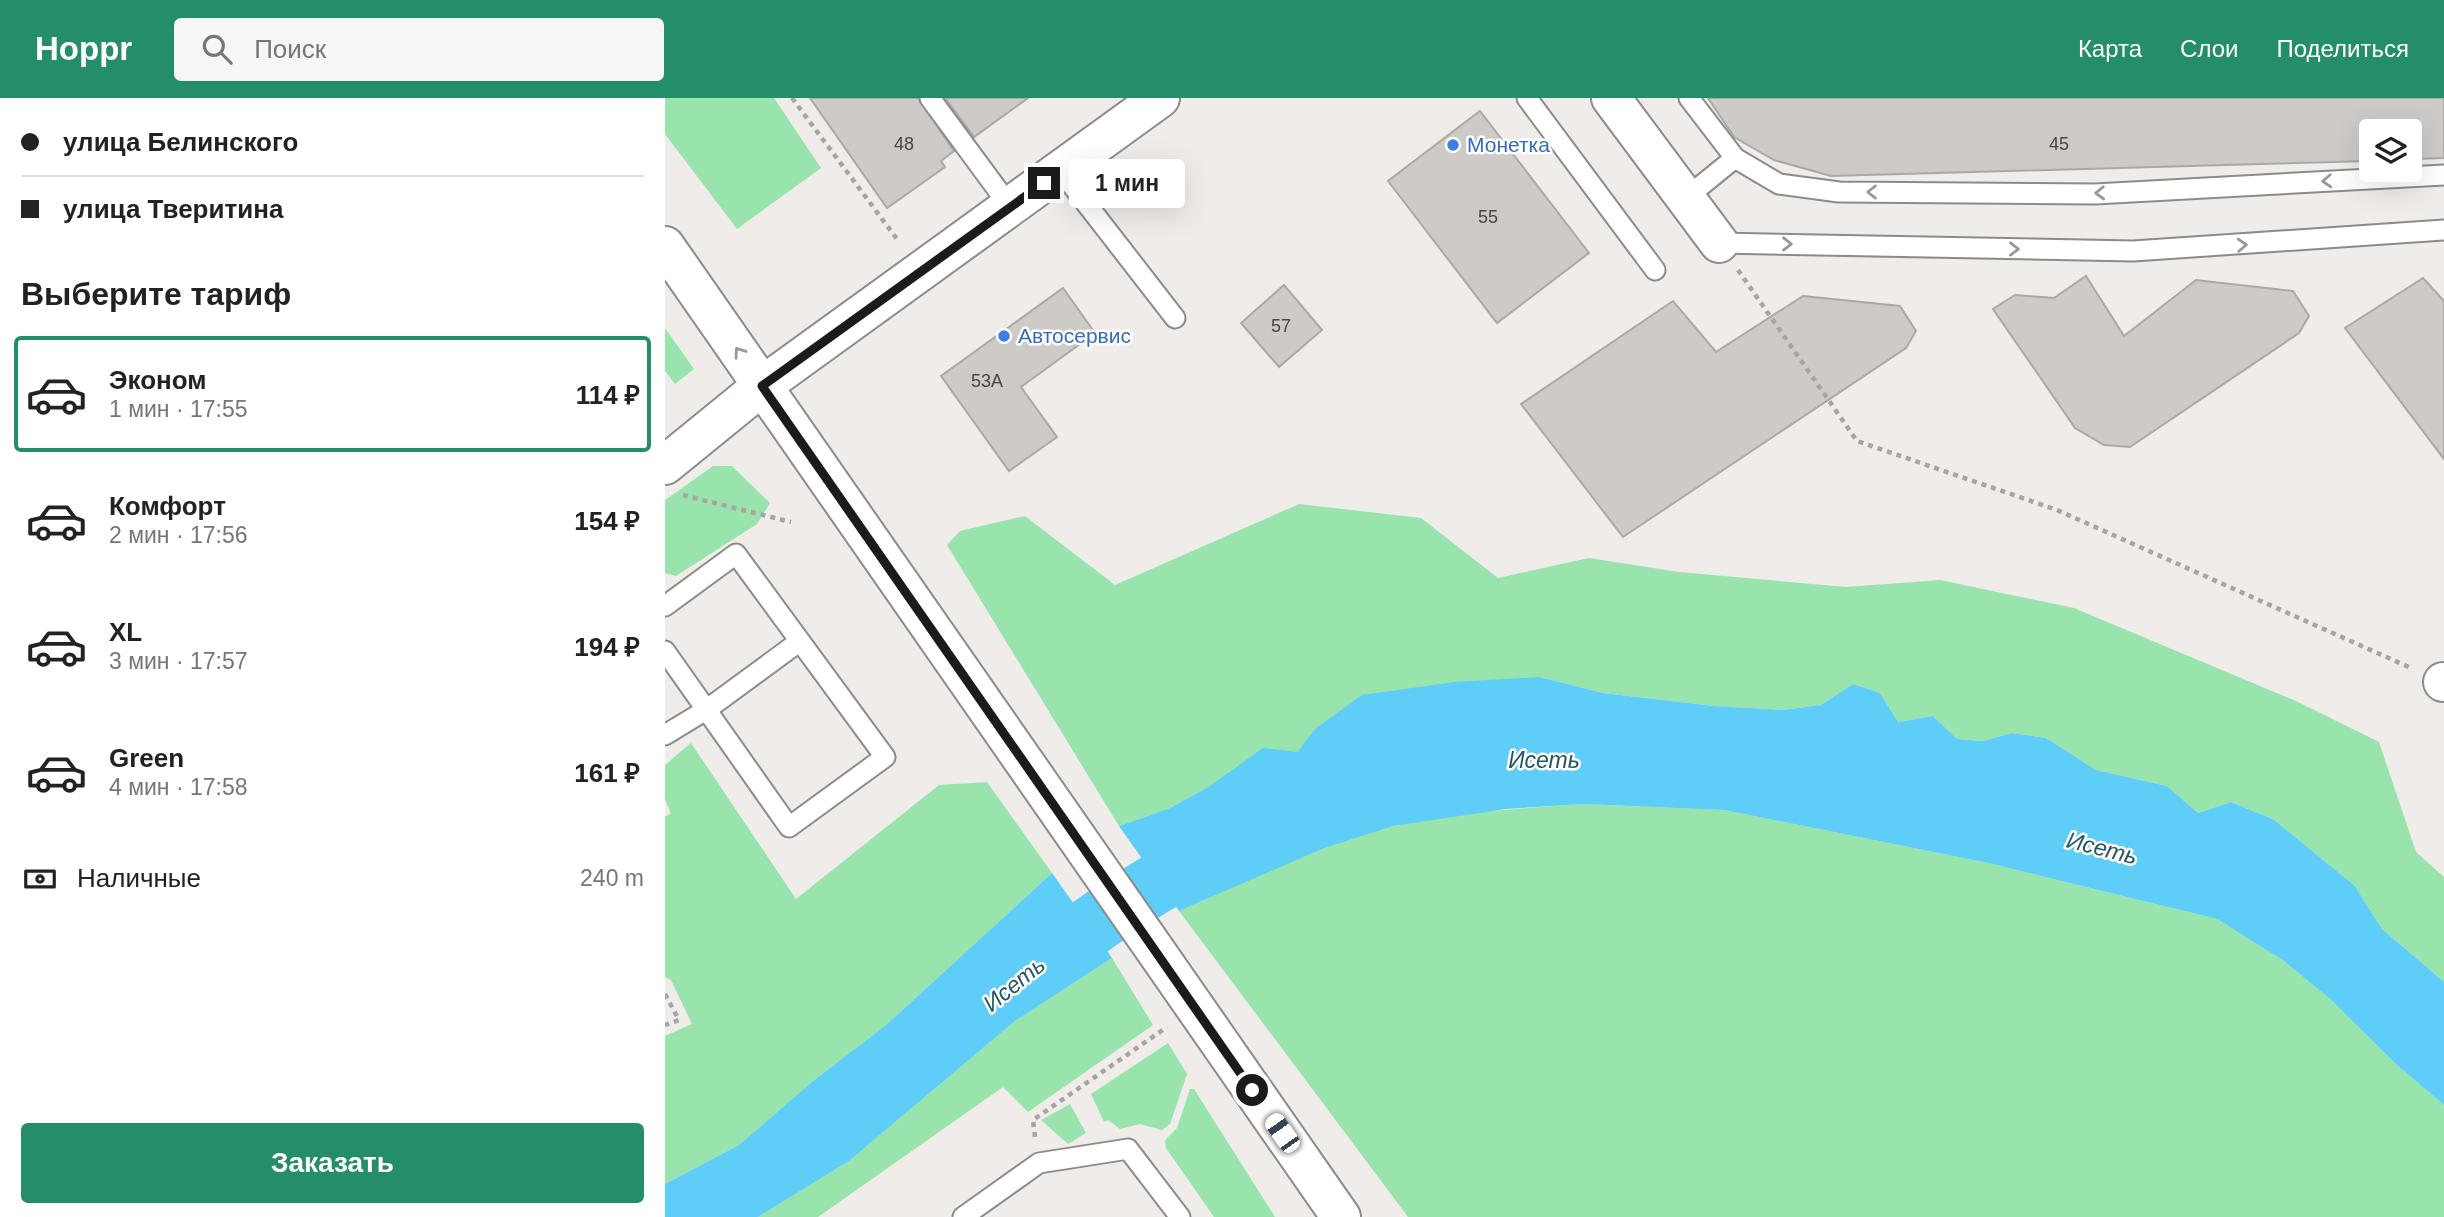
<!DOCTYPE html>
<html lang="ru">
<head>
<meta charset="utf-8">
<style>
  :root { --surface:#fff; --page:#f6f6f6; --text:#222; --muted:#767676; --line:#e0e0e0; --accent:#248d6a }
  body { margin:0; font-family:Helvetica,sans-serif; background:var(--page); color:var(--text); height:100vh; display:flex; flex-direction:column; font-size:26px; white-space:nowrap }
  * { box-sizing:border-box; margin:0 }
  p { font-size:23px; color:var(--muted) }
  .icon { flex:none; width:38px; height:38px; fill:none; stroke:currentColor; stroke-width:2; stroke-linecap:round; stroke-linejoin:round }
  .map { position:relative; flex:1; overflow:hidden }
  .panel { display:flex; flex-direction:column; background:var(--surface); width:665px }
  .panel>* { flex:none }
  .guide { display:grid; align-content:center; height:154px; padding:0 21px; background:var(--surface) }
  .tools { position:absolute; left:1694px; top:21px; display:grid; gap:14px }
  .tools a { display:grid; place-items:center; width:63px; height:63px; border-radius:7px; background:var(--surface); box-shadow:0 7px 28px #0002; font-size:35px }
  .end { position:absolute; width:32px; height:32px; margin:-16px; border:9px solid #1c1b19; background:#fff; box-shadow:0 0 0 4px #fff }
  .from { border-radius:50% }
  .bubble { position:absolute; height:49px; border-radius:7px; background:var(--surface); box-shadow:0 7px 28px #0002; font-size:23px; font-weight:800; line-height:49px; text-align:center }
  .car { position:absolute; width:21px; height:42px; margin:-21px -10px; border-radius:9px; box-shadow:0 0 5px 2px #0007; background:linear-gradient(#fff 24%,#345 0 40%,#fff 0 76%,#345 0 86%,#fff 0) }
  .guide b { display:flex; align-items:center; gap:24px; height:66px; font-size:26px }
  .guide b+b { border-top:2px solid var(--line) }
  .guide i { width:18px; height:18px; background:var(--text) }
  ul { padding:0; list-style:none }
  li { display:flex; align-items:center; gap:21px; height:116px; margin:0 14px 10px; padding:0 7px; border:4px solid transparent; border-radius:7px }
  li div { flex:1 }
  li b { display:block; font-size:26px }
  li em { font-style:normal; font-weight:800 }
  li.current { border-color:var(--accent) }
  li>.icon { width:63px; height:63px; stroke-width:1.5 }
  h2 { padding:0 21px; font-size:32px; line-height:84px }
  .pay { display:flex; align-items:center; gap:18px; height:77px; padding:0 21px; font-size:26px }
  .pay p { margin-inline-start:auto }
  .button { display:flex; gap:14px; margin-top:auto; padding:14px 21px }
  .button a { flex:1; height:80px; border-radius:7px; background:var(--accent); color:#fff; font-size:28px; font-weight:800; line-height:80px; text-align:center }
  header { display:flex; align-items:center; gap:42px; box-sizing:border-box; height:98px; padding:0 35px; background:var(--accent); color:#fff }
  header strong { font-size:33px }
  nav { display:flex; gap:38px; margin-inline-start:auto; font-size:24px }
  .search { width:490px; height:63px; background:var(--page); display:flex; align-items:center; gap:18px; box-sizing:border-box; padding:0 24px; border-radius:7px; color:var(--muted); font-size:26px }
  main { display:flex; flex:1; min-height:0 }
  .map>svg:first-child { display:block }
  .green { fill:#99e4ac }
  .water { fill:#5ecdf7 }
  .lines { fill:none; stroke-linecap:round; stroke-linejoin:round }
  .river { stroke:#5ecdf7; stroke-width:60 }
  .building { fill:#cdcac7; stroke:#aba8a5; stroke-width:2 }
  .lane-casing { stroke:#8d8b87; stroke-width:23 }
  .street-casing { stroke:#8d8b87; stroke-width:42 }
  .secondary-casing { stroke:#8d8b87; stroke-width:42 }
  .path { stroke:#a7a5a2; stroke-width:4.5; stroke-dasharray:5 5; stroke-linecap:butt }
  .lane { stroke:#fff; stroke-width:19 }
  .street { stroke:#fff; stroke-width:38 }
  .secondary { stroke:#fff; stroke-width:38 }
  .oneway { stroke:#999898 }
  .route { stroke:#1c1b19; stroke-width:9 }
  .shop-dot { fill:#3f7fe0; stroke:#fff; stroke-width:2.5 }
  .labels { text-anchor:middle; stroke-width:5; stroke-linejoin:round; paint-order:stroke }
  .number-label { font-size:18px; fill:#484744 }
  .shop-label { font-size:21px; fill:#366cbe; stroke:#fff; text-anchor:start }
  .water-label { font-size:23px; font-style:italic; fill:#265567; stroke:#fff }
</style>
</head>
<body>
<header>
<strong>Hoppr</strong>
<div class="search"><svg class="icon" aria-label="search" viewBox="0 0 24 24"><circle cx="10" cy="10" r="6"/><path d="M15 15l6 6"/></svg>Поиск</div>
<nav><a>Карта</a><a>Слои</a><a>Поделиться</a></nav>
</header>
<main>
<section class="panel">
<div class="guide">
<b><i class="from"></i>улица Белинского</b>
<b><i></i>улица Тверитина</b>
</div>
<h2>Выберите тариф</h2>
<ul>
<li class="current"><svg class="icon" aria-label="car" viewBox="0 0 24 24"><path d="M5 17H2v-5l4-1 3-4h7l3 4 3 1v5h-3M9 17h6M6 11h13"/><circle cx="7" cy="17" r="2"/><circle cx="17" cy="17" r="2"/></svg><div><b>Эконом</b><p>1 мин · 17:55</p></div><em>114 ₽</em></li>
<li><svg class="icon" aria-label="car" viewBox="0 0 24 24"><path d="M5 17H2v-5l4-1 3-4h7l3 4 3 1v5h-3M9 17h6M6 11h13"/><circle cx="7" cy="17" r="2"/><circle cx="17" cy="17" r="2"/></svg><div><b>Комфорт</b><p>2 мин · 17:56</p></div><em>154 ₽</em></li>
<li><svg class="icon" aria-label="car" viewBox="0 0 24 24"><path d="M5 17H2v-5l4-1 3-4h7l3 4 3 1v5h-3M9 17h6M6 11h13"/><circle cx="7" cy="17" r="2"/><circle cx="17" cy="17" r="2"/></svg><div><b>XL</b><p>3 мин · 17:57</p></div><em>194 ₽</em></li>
<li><svg class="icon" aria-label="car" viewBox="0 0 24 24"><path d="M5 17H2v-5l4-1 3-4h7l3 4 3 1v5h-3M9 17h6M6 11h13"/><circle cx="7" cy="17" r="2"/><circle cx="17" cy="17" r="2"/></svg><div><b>Green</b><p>4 мин · 17:58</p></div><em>161 ₽</em></li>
</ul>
<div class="pay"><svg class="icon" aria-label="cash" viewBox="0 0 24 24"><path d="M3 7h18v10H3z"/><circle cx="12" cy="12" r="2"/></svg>Наличные<p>240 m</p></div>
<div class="button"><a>Заказать</a></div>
</section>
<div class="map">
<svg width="1779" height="1119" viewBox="0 0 1779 1119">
  <rect width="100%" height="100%" fill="#efece9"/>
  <path class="green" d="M0,0H109L156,70L72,131L0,36Z
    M0,230L29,271L10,286L0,273Z
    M48,368H67L105,405L92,426L11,478L0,475V402Z
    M634,406L756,420L833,480L924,460L1014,474L1181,489L1275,482L1409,510L1631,603L1714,644L1751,754L1779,779V884L1717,831L1690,788L1608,721L1566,704L1533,715L1502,688L1431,672L1381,640L1347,635L1318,643L1292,641L1268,618L1233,624L1215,595L1188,586L1156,607L1118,612L1049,608L938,595L875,579L650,631L632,654L545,688L505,710L454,728L282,447L295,433L360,418L450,487Z
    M26,645L131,801L274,687L322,684L387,775L221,927L148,983L74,1047L0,1086V938L27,926L6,882L0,879V719L6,715L0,702V667Z
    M917,706L1059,712L1323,765L1552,821L1619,863L1665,901L1733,968L1779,1007V1119H743L514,813C584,783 655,743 729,728C791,715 854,710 917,706Z
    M447,860L488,927L363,1014L338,989L153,1119H93L184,1063L350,923Z
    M503,945L522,976L505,1026L497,1032L475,1026L455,1031L443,1022L439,1024L426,996Z
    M525,991H529L610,1119H549L501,1050L500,1042L512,1030Z
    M405,1006L421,1035L403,1046L376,1022Z"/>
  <path class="water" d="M875,579L938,595L1049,608L1118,612L1156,607L1188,586L1215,595L1233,624L1268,618L1292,641L1318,643L1347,635L1381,640L1431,672L1502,688L1533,715L1566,704L1608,721L1690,788L1717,831L1779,884V1007L1733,968L1665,901L1619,863L1552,821L1323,765L1059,712L917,706L841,711L728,728L659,750L514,813L454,728L505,710L545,688L598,650L632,654L650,631L697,597L790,584Z
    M387,775L447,860L350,923L184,1063L93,1119H0V1086L74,1047L148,983L221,927Z"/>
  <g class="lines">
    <path class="river" d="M359,879C423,827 491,781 566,746"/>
  </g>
  <path class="building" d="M145,0H253L289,53L276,63L280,69L222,110Z
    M280,0H363L309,39Z
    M1043,0H1779V60L1745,61V33H1706V63L1166,78L1109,62L1069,39Z
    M815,13L924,155L832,225L723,83Z
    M1421,178L1459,238L1531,182L1628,193L1644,218L1634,235L1465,349L1439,347L1410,330L1328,211L1350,197L1389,200Z
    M1758,180L1779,203V361L1680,230Z
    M619,187L657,232L614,269L576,225Z
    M398,190L430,235L356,289L392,339L344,373L276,278Z
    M1138,198L1235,208L1251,233L1241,250L958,439L856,306L1008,203L1051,254Z"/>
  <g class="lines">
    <defs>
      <path id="lane" d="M265,0L346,110
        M862,0L990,172
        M1024,0L1070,60
        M396,73L510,220
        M1022,99L1070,60L1114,86L1174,94L1430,96L1779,77
        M1054,145L1468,153L1779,132
        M0,508L71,456L220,659L124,729L0,553
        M0,637L41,612L135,543
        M298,1119L374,1065L463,1051L515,1119"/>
      <path id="street" d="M946,0L1054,145
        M0,367L97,288
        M1778,584H1779"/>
      <path id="secondary" d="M0,148L676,1119
        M97,288L495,0"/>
    </defs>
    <use href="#lane" class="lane-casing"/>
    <use href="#street" class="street-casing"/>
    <use href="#secondary" class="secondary-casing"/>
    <path class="path" d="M127,0L232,141
      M1073,172L1192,343L1392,412L1746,570
      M18,397L126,424
      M0,896L14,922L0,927
      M370,1039L368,1022L502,929"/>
    <use href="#lane" class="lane"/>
    <use href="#street" class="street"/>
    <use href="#secondary" class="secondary"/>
  </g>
  <defs><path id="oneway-chevron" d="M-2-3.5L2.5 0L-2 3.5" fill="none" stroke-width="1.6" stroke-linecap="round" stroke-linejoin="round" transform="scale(1.75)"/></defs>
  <g class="oneway">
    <use href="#oneway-chevron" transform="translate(1662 83) rotate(177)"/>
    <use href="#oneway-chevron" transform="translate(1207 94) rotate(-180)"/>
    <use href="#oneway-chevron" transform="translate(1435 95) rotate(178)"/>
    <use href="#oneway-chevron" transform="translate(1122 146) rotate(1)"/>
    <use href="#oneway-chevron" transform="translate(1577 147) rotate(-3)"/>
    <use href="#oneway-chevron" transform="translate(1349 151) rotate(1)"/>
    <use href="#oneway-chevron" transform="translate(74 254) rotate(-125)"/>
  </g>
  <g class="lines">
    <path class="route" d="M379,85L97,288L587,992"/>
  </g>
  <g class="shop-dot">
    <circle cx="788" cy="47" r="7"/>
    <circle cx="339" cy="238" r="7"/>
  </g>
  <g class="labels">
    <g class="number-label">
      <text x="239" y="52">48</text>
      <text x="1394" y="52">45</text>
      <text x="823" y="125">55</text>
      <text x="616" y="234">57</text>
      <text x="322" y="289">53А</text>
    </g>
    <g class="shop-label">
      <text x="802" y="54">Монетка</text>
      <text x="353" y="245">Автосервис</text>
    </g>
    <g class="water-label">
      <text x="879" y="670">Исеть</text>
      <text transform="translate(1437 750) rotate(14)" y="8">Исеть</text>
      <text transform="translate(349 886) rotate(-39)" y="8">Исеть</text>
    </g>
  </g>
</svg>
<div class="tools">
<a><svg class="icon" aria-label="layers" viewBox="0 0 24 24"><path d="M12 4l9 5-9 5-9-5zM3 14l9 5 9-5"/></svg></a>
</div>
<i class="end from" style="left:587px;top:992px"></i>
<i class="end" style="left:379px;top:85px"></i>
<div class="bubble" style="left:404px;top:61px;width:116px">1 мин</div>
<i class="car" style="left:617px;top:1035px;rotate:325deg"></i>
</div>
</main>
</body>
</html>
